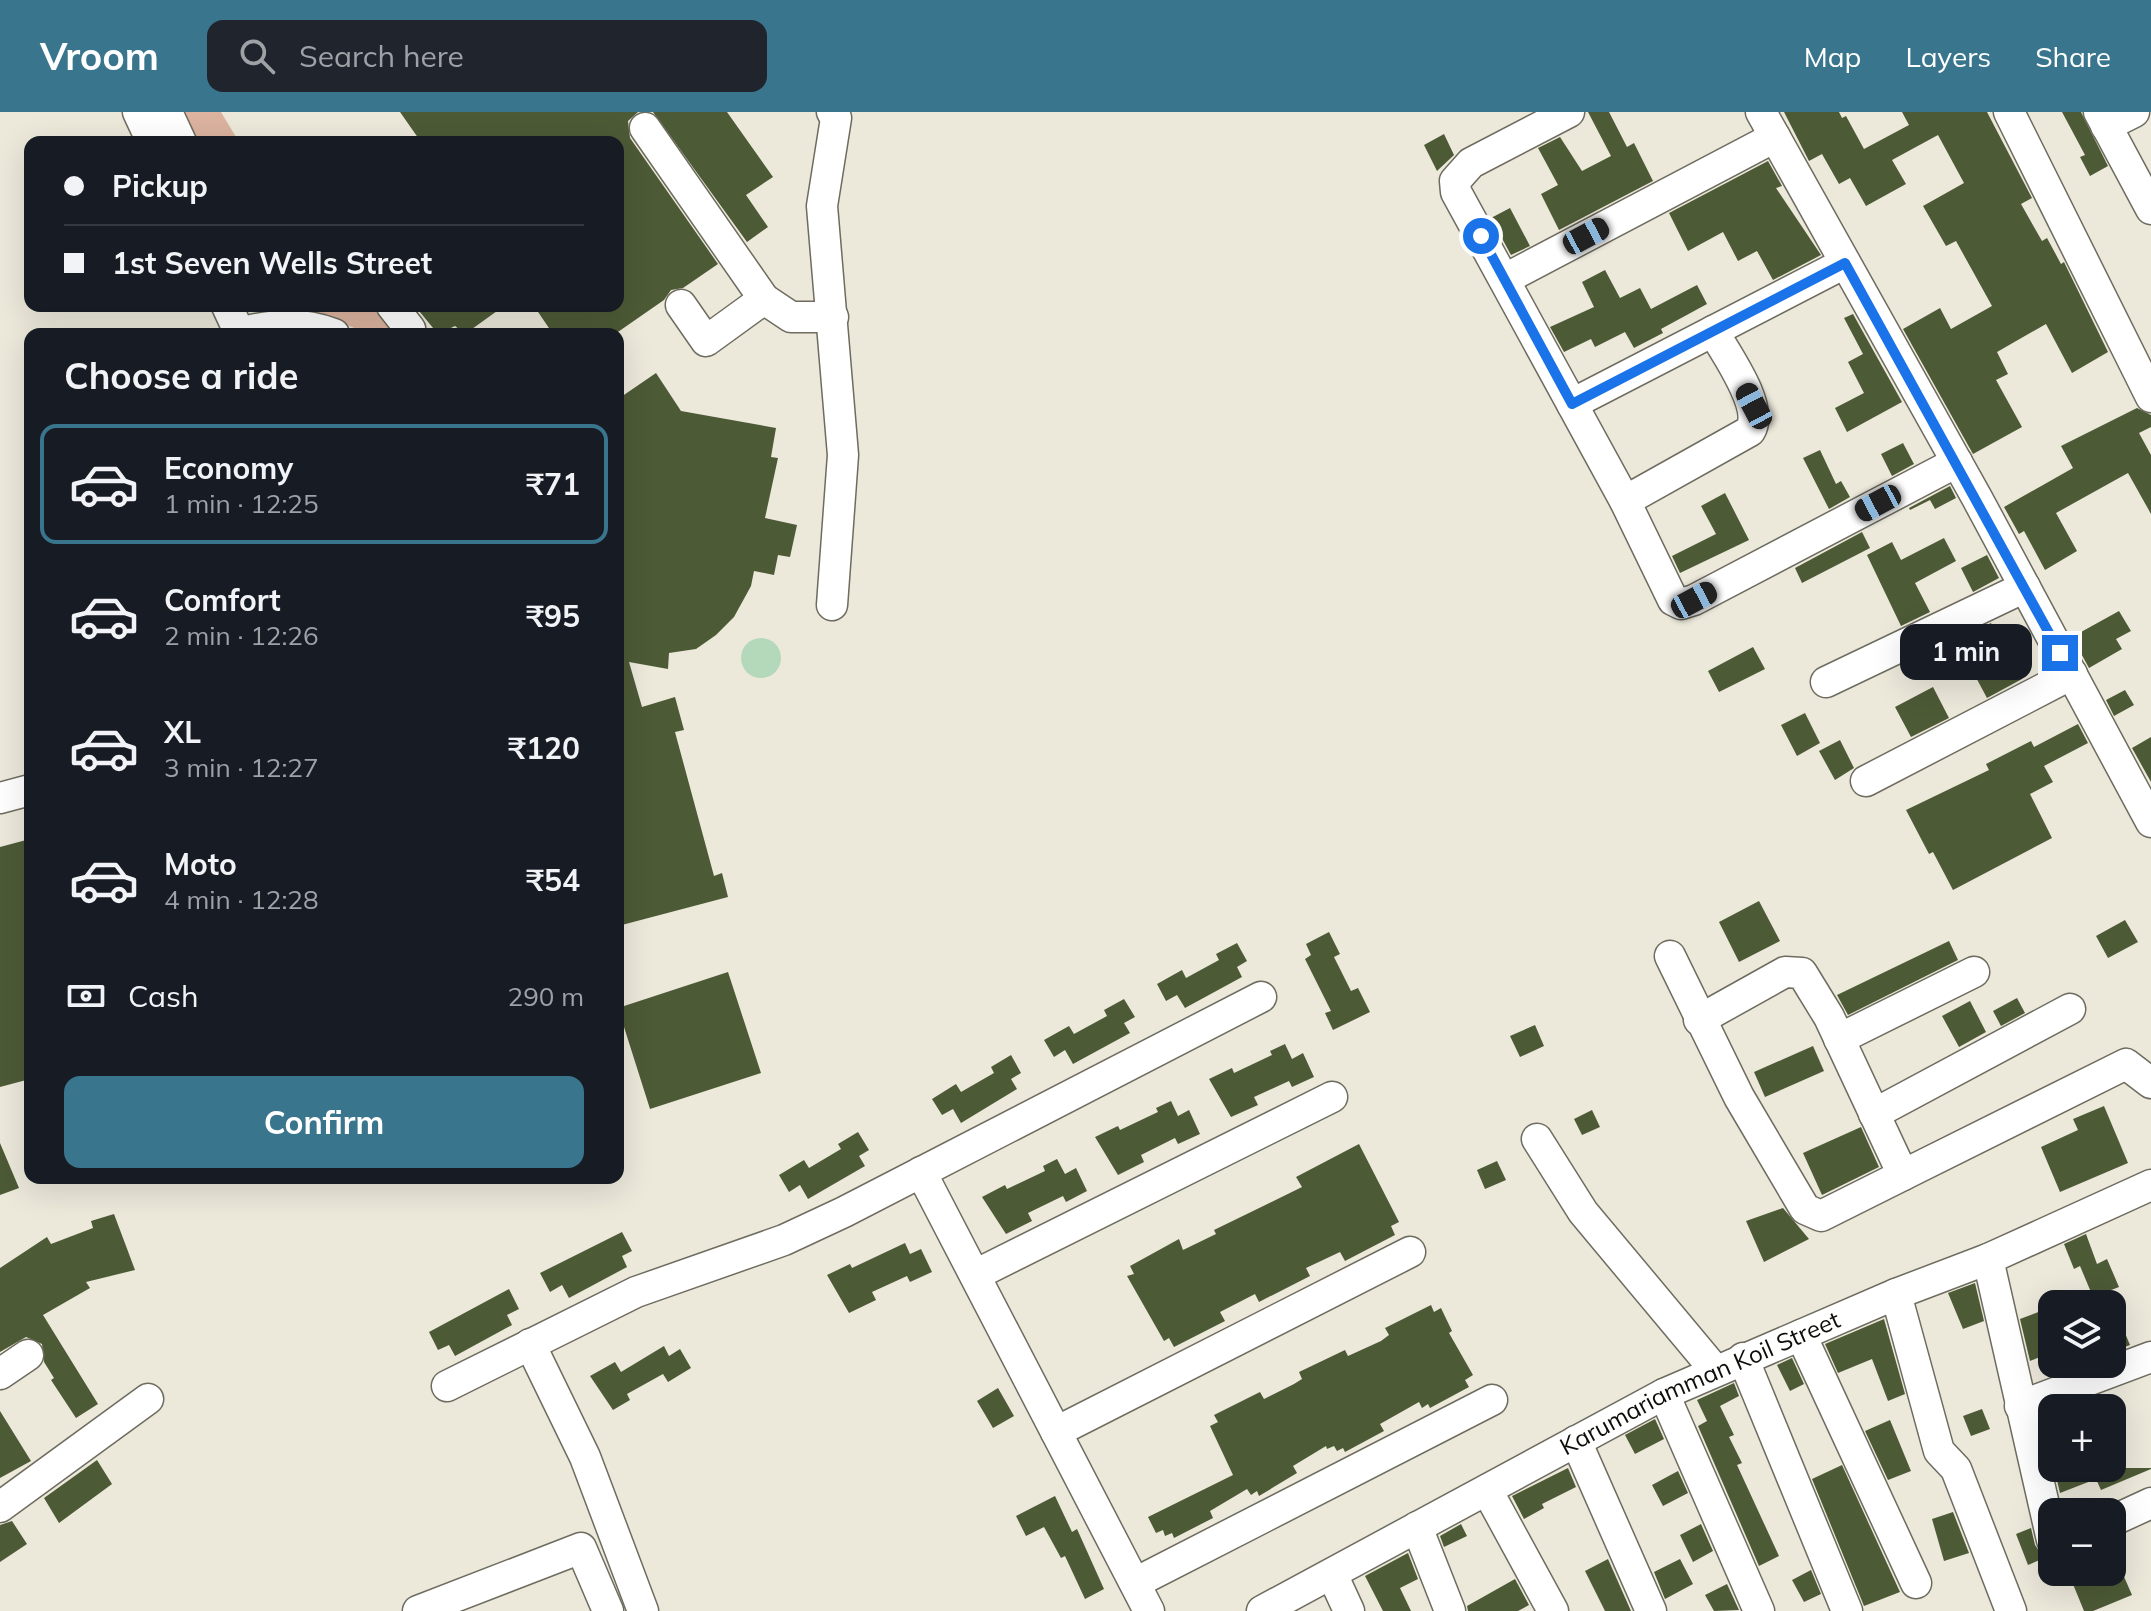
<!DOCTYPE html>
<html lang="en">
<head>
<meta charset="utf-8">
<style>
  :root { --surface:#171b24; --page:#20242c; --text:#f1f3f6; --muted:#9ea1a6; --line:#363941; --accent:#39758c }
  body { margin:0; font-family:Mulish,sans-serif; background:var(--page); color:var(--text); height:100vh; display:flex; flex-direction:column; font-size:30px; white-space:nowrap }
  * { box-sizing:border-box; margin:0 }
  p { font-size:26px; color:var(--muted) }
  .icon { flex:none; width:44px; height:44px; fill:none; stroke:currentColor; stroke-width:2; stroke-linecap:round; stroke-linejoin:round }
  .map { position:relative; flex:1; overflow:hidden }
  .sheet { position:absolute; left:24px; top:216px; width:600px; height:856px; display:flex; flex-direction:column; background:var(--surface); border-radius:16px; box-shadow:0 8px 32px #0002 }
  .sheet>* { flex:none }
  .hud { position:absolute; left:24px; top:24px; width:600px; height:176px; border-radius:16px; box-shadow:0 8px 32px #0002; display:grid; align-content:center; height:176px; padding:0 40px; background:var(--surface) }
  .fabs { position:absolute; left:2038px; top:1178px; display:grid; gap:16px }
  .fabs a { display:grid; place-items:center; width:88px; height:88px; border-radius:16px; background:var(--surface); box-shadow:0 8px 32px #0002; font-size:40px }
  .end { position:absolute; width:36px; height:36px; margin:-18px; border:10px solid #1a73e8; background:#fff; box-shadow:0 0 0 4px #fff }
  .from { border-radius:50% }
  .bubble { position:absolute; height:56px; border-radius:16px; background:var(--surface); box-shadow:0 8px 32px #0002; font-size:26px; font-weight:700; line-height:56px; text-align:center }
  .car { position:absolute; width:24px; height:48px; margin:-24px -12px; border-radius:10px; box-shadow:0 0 6px 2px #0007; background:linear-gradient(#222 24%,#8ab4d8 0 40%,#222 0 76%,#8ab4d8 0 86%,#222 0) }
  .hud b { display:flex; align-items:center; gap:28px; height:76px; font-size:30px }
  .hud b+b { border-top:2px solid var(--line) }
  .hud i { width:20px; height:20px; background:var(--text) }
  ul { padding:0; list-style:none }
  li { display:flex; align-items:center; gap:24px; height:120px; margin:0 16px 12px; padding:0 24px; border:4px solid transparent; border-radius:16px }
  li div { flex:1 }
  li b { display:block; font-size:30px }
  li em { font-style:normal; font-weight:700 }
  li.active { border-color:var(--accent) }
  li>.icon { width:72px; height:72px; stroke-width:1.5 }
  h2 { padding:0 40px; font-size:36px; line-height:96px }
  .pay { display:flex; align-items:center; gap:20px; height:88px; padding:0 40px; font-size:30px }
  .pay p { margin-inline-start:auto }
  .cta { display:flex; gap:16px; margin-top:auto; padding:16px 40px }
  .cta a { flex:1; height:92px; border-radius:16px; background:var(--accent); color:#fff; font-size:32px; font-weight:700; line-height:92px; text-align:center }
  header { display:flex; align-items:center; gap:48px; box-sizing:border-box; height:112px; padding:0 40px; background:var(--accent); color:#fff }
  header strong { font-size:38px }
  nav { display:flex; gap:44px; margin-inline-start:auto; font-size:28px }
  .search { width:560px; height:72px; background:var(--page); display:flex; align-items:center; gap:20px; box-sizing:border-box; padding:0 28px; border-radius:16px; color:var(--muted); font-size:30px }
  .map>svg:first-child { display:block }
  .green { fill:#dbb39f }
  .water { fill:#b4d8ba }
  .building { fill:#4d5a36 }
  .lines { fill:none; stroke-linecap:round; stroke-linejoin:round }
  .minor-casing { stroke:#6e6c5f; stroke-width:33 }
  .minor { stroke:#fff; stroke-width:30 }
  .route { stroke:#1a73e8; stroke-width:10 }
  .labels { text-anchor:middle; stroke-width:8; stroke-linejoin:round; paint-order:stroke }
  .street-label { font-size:24px; fill:#0e0d09; stroke:#fff }
</style>
</head>
<body>
<header>
<strong>Vroom</strong>
<div class="search"><svg class="icon" aria-label="search" viewBox="0 0 24 24"><circle cx="10" cy="10" r="6"/><path d="M15 15l6 6"/></svg>Search here</div>
<nav><a>Map</a><a>Layers</a><a>Share</a></nav>
</header>
<div class="map">
<svg width="2151" height="1499" viewBox="0 0 2151 1499">
  <rect width="100%" height="100%" fill="#ece9db"/>
  <path class="green" d="M180,0H221L239,30H194Z
    M314,194H377L386,200L398,222H370L313,200Z"/>
  <path class="water" d="M741 546a20 20 0 1 1 40 0a20 20 0 1 1-40 0Z"/>
  <path class="building" d="M400,0H638L628,9L630,26L718,152L683,176L671,178L664,188L615,222H553L534,194H618V30H421Z
    M653,0H727L773,65L746,83L768,115L747,130Z
    M1588,0H1609L1627,35L1634,31L1653,69L1559,118L1541,82L1558,73L1538,36L1560,25L1582,59L1611,44Z
    M1784,0H1839L1842,6L1846,4L1864,37L1909,13L1902,0H1987L2032,86L2021,92L2042,129L2047,126L2061,152L2064,150L2108,240L2072,261L2046,212L1997,240L2008,262L1996,268L2022,315L1973,342L1903,217L1940,196L1951,217L1992,194L1956,129L1946,134L1923,94L1964,71L1938,23L1892,48L1906,72L1866,94L1850,66L1839,72L1822,42L1809,49Z
    M2062,0H2081L2108,54L2090,64L2080,45L2085,43Z
    M1444,22L1454,43L1437,59L1424,33Z
    M1768,49L1782,74L1776,76L1821,143L1773,168L1757,139L1738,149L1723,120L1688,139L1669,101Z
    M1510,96L1530,134L1511,143L1491,106Z
    M1605,158L1620,186L1640,176L1651,197L1697,173L1707,192L1661,217L1663,221L1634,236L1625,220L1595,235L1591,227L1564,240L1550,215L1594,195L1582,170Z
    M415,194H504L465,222L455,214L438,222Z
    M1853,202L1902,290L1847,320L1835,296L1864,281L1848,250L1863,242L1844,206Z
    M656,261L681,299L776,316L771,345L778,346L765,406L797,413L790,445L778,443L774,463L754,459L751,474L734,505L716,523L696,537L669,541L668,557L629,550L642,595L675,585L684,618L675,620L714,764L722,761L728,785L618,814V287Z
    M2137,296L2151,303V315L2139,321L2151,343V402L2128,361L2056,401L2077,439L2045,458L2024,419L2019,422L2004,395L2073,356L2061,334Z
    M1903,331L1914,352L1892,364L1881,342Z
    M1820,338L1836,372L1841,369L1850,385L1829,397L1803,346Z
    M1950,374L1956,386L1935,397L1930,388L1910,398L1909,396Z
    M1725,381L1749,428L1680,461L1672,444L1716,422L1701,394Z
    M1862,420L1870,436L1802,471L1795,456Z
    M1944,426L1956,449L1915,471L1930,500L1901,514L1867,443L1892,430L1901,448Z
    M1987,443L1999,466L1973,480L1961,456Z
    M2119,499L2131,519L2116,527L2122,537L2089,556L2072,525Z
    M1991,511L2022,567L1987,586L1965,545L1941,557L1932,539Z
    M1753,535L1765,557L1719,580L1708,559Z
    M1933,575L1949,606L1911,625L1895,595Z
    M2125,578L2134,593L2114,604L2106,588Z
    M1805,601L1820,631L1797,644L1781,613Z
    M2078,612L2088,631L2044,654L2053,670L2030,682L2052,726L1953,778L1933,740L1929,742L1906,698L1989,658L1986,652L2031,629L2034,635Z
    M2151,625V670L2132,636Z
    M1840,628L1854,656L1835,668L1819,639Z
    M30,727V967L0,975V735Z
    M1759,789L1780,829L1739,850L1719,810Z
    M2125,808L2138,830L2108,846L2096,824Z
    M1329,820L1340,842L1334,845L1351,879L1358,876L1370,900L1333,918L1325,901L1331,899L1305,847L1311,843L1306,832Z
    M1949,829L1958,848L1848,903L1837,883Z
    M1237,831L1247,849L1237,855L1242,865L1185,896L1177,883L1166,889L1157,872L1182,858L1186,866L1219,848L1216,842Z
    M728,860L761,961L650,997L618,896Z
    M2017,886L2025,901L2001,914L1993,899Z
    M1124,887L1135,905L1124,911L1130,921L1073,952L1065,938L1054,945L1044,928L1069,914L1074,922L1107,904L1104,898Z
    M1970,889L1986,920L1959,935L1942,904Z
    M1535,913L1544,934L1520,945L1510,924Z
    M1285,932L1292,947L1303,941L1314,965L1292,975L1289,969L1254,985L1258,993L1231,1005L1209,967L1232,956L1234,961L1272,943L1270,939Z
    M1813,934L1824,959L1765,985L1754,960Z
    M1011,943L1021,961L1011,967L1017,977L961,1011L953,997L942,1003L932,987L956,972L961,980L994,961L991,955Z
    M1171,989L1178,1004L1189,998L1200,1022L1178,1032L1175,1026L1141,1043L1144,1050L1118,1063L1095,1025L1118,1014L1120,1018L1158,1000L1156,996Z
    M2104,994L2128,1051L2060,1080L2041,1035L2078,1018L2073,1007Z
    M1592,998L1600,1015L1582,1023L1574,1007Z
    M1861,1015L1879,1055L1822,1083L1803,1041Z
    M858,1020L869,1038L859,1044L865,1054L808,1087L800,1073L789,1080L779,1063L804,1048L809,1056L841,1037L838,1032Z
    M0,1031L19,1076L0,1083Z
    M1359,1032L1399,1110L1391,1114L1395,1123L1345,1149L1340,1140L1306,1156L1310,1164L1259,1190L1255,1182L1220,1200L1225,1209L1174,1235L1169,1226L1164,1229L1127,1164L1134,1162L1130,1154L1179,1127L1183,1138L1216,1122L1214,1118L1302,1075L1296,1065Z
    M1057,1047L1065,1062L1076,1056L1087,1079L1066,1090L1063,1084L1028,1101L1032,1109L1006,1122L982,1085L1005,1073L1007,1077L1045,1059L1043,1054Z
    M1497,1049L1506,1068L1485,1077L1477,1058Z
    M1783,1096L1809,1127L1764,1150L1746,1109Z
    M114,1102L135,1158L86,1170L90,1176L43,1203L98,1292L76,1306L51,1268L54,1266L44,1250L42,1232L26,1225L0,1240V1156L47,1125L51,1132L93,1116L91,1109Z
    M622,1120L632,1139L622,1144L627,1155L569,1186L562,1173L550,1180L540,1161Z
    M2086,1122L2097,1152L2107,1147L2119,1175L2093,1185L2080,1154L2074,1157L2064,1132Z
    M905,1131L910,1142L921,1137L932,1160L910,1170L907,1164L872,1180L876,1188L849,1201L827,1163L850,1152L852,1156Z
    M1975,1171L1984,1209L1963,1217L1948,1181Z
    M509,1177L519,1197L507,1203L512,1213L455,1244L449,1233L438,1238L429,1220Z
    M2112,1190L2130,1233L2112,1240Z
    M1431,1193L1434,1200L1441,1196L1452,1219L1449,1221L1473,1263L1465,1268L1469,1275L1430,1296L1428,1292L1422,1296L1419,1290L1380,1312L1384,1319L1345,1340L1343,1336L1337,1339L1334,1334L1327,1337L1326,1334L1293,1354L1297,1361L1259,1384L1257,1379L1251,1383L1247,1377L1210,1399L1213,1406L1174,1426L1172,1421L1165,1424L1163,1418L1156,1421L1148,1405L1233,1363L1210,1314L1218,1310L1214,1303L1260,1280L1264,1287L1294,1272L1302,1267L1299,1260L1345,1238L1348,1244L1381,1229L1389,1223L1385,1216Z
    M2041,1199L2045,1207L2052,1204V1240L2030,1249L2020,1207Z
    M1884,1207L1905,1282L1888,1289L1872,1247L1838,1261L1825,1232Z
    M664,1234L669,1244L680,1237L691,1256L668,1270L663,1262L627,1282L630,1288L613,1298L590,1264L615,1250L621,1260Z
    M1792,1246L1804,1272L1790,1279L1777,1253Z
    M1734,1271L1739,1284L1720,1294L1734,1323L1729,1325L1742,1351L1737,1353L1779,1444L1759,1454L1698,1314L1707,1309L1697,1288Z
    M998,1276L1014,1304L993,1316L977,1289Z
    M1982,1297L1990,1317L1971,1324L1963,1304Z
    M0,1299L31,1349L0,1366Z
    M1655,1307L1664,1327L1635,1342L1625,1323Z
    M1890,1308L1911,1359L1888,1368L1865,1319Z
    M97,1348L112,1372L59,1411L44,1386Z
    M1842,1353L1900,1480L1864,1494L1812,1367Z
    M1568,1356L1576,1375L1542,1392L1544,1396L1524,1407L1512,1384Z
    M2054,1356H2151V1357L2101,1378L2096,1367L2060,1381Z
    M1678,1359L1688,1381L1663,1394L1652,1373Z
    M1055,1384L1072,1420L1077,1417L1104,1477L1085,1487L1065,1444L1061,1446L1044,1415L1026,1424L1016,1404Z
    M1953,1400L1969,1441L1944,1449L1932,1407Z
    M12,1409L27,1432L0,1450V1413Z
    M1461,1412L1467,1424L1444,1435L1440,1424Z
    M1701,1412L1713,1439L1693,1450L1680,1423Z
    M2031,1416L2035,1433L2044,1446L2028,1453L2016,1422Z
    M1408,1441L1418,1467L1400,1476L1411,1499H1383L1365,1464Z
    M1608,1447L1631,1499H1605L1585,1459Z
    M1680,1447L1693,1472L1665,1487L1654,1460Z
    M1811,1458L1821,1482L1804,1490L1792,1468Z
    M2068,1460H2122L2132,1483L2093,1499H2084Z
    M1515,1467L1529,1493L1518,1499H1468L1467,1494Z
    M1727,1472L1739,1498L1714,1499L1705,1483Z"/>
  <g class="lines">
    <defs>
      <g id="minor">
        <path d="M138,0L152,30"/>
        <path d="M167,0L181,30"/>
        <path d="M1569,0L1471,51L1455,69L1456,80L1625,389L1673,488L1681,492L1694,488L1957,350"/>
        <path d="M1761,0L1977,386L2151,710"/>
        <path d="M2009,0L2151,285"/>
        <path d="M2099,0L2151,97"/>
        <path d="M2106,14L2134,0"/>
        <path d="M645,16L764,187"/>
        <path d="M1505,167L1775,25"/>
        <path d="M681,193L706,229L764,187L791,205H833"/>
        <path d="M227,194L240,222"/>
        <path d="M392,194L410,217L408,222"/>
        <path d="M239,221C273,212 301,210 334,222"/>
        <path d="M1572,292L1845,151"/>
        <path d="M1625,389L1750,319C1765,295 1726,242 1713,219"/>
        <path d="M832,493L843,343L822,94L836,6L832,0"/>
        <path d="M1826,570L2025,475"/>
        <path d="M1866,669L2072,562"/>
        <path d="M0,686L30,678"/>
        <path d="M1670,844L1739,985L1805,1097L1821,1104L1903,1063"/>
        <path d="M1699,908L1785,860L1802,861L1829,905L1903,1063L2126,952L2151,971"/>
        <path d="M1839,927L1974,860"/>
        <path d="M1874,1002L2070,897"/>
        <path d="M1537,1027L1583,1100L1715,1258"/>
        <path d="M921,1060L1149,1499"/>
        <path d="M1988,1147L2052,1428"/>
        <path d="M975,1163L1332,985"/>
        <path d="M1896,1182L1939,1339L1956,1357L2011,1499"/>
        <path d="M1801,1223L1916,1471"/>
        <path d="M530,1232L585,1345L643,1499"/>
        <path d="M1743,1246L1847,1499"/>
        <path d="M0,1262L28,1243"/>
        <path d="M447,1274L636,1180L784,1128L844,1100L1261,885"/>
        <path d="M1664,1282L1759,1499"/>
        <path d="M2020,1294L2151,1245"/>
        <path d="M1056,1320L1410,1140"/>
        <path d="M1576,1329L1651,1499"/>
        <path d="M1487,1378L1553,1499"/>
        <path d="M0,1395L148,1287"/>
        <path d="M2112,1409L2151,1391"/>
        <path d="M1417,1415L1450,1499"/>
        <path d="M1332,1462L1349,1499"/>
        <path d="M1135,1471L1492,1288"/>
        <path d="M418,1499L581,1436L608,1499"/>
        <path id="s1" d="M1262,1499L1664,1282L1896,1182L1988,1147L2151,1073"/>
      </g>
    </defs>
    <use href="#minor" class="minor-casing"/>
    <use href="#minor" class="minor"/>
  </g>
  <g class="lines">
    <path class="route" d="M1481,124L1572,292L1845,151L2060,541"/>
  </g>
  <g class="labels">
    <g class="street-label">
      <text dy="8" stroke="none"><textPath href="#s1" startOffset="494">Karumariamman Koil Street</textPath></text>
    </g>
  </g>
</svg>
<div class="fabs">
<a><svg class="icon" aria-label="layers" viewBox="0 0 24 24"><path d="M12 4l9 5-9 5-9-5zM3 14l9 5 9-5"/></svg></a>
<a>+</a>
<a>−</a>
</div>
<i class="end from" style="left:1481px;top:124px"></i>
<i class="end" style="left:2060px;top:541px"></i>
<div class="bubble" style="left:1900px;top:512px;width:132px">1 min</div>
<i class="car" style="left:1586px;top:124px;rotate:62deg"></i>
<i class="car" style="left:1754px;top:294px;rotate:332deg"></i>
<i class="car" style="left:1878px;top:391px;rotate:242deg"></i>
<i class="car" style="left:1694px;top:488px;rotate:62deg"></i>
<div class="hud">
<b><i class="from"></i>Pickup</b>
<b><i></i>1st Seven Wells Street</b>
</div>
<section class="sheet">
<h2>Choose a ride</h2>
<ul>
<li class="active"><svg class="icon" aria-label="car" viewBox="0 0 24 24"><path d="M5 17H2v-5l4-1 3-4h7l3 4 3 1v5h-3M9 17h6M6 11h13"/><circle cx="7" cy="17" r="2"/><circle cx="17" cy="17" r="2"/></svg><div><b>Economy</b><p>1 min · 12:25</p></div><em>₹71</em></li>
<li><svg class="icon" aria-label="car" viewBox="0 0 24 24"><path d="M5 17H2v-5l4-1 3-4h7l3 4 3 1v5h-3M9 17h6M6 11h13"/><circle cx="7" cy="17" r="2"/><circle cx="17" cy="17" r="2"/></svg><div><b>Comfort</b><p>2 min · 12:26</p></div><em>₹95</em></li>
<li><svg class="icon" aria-label="car" viewBox="0 0 24 24"><path d="M5 17H2v-5l4-1 3-4h7l3 4 3 1v5h-3M9 17h6M6 11h13"/><circle cx="7" cy="17" r="2"/><circle cx="17" cy="17" r="2"/></svg><div><b>XL</b><p>3 min · 12:27</p></div><em>₹120</em></li>
<li><svg class="icon" aria-label="car" viewBox="0 0 24 24"><path d="M5 17H2v-5l4-1 3-4h7l3 4 3 1v5h-3M9 17h6M6 11h13"/><circle cx="7" cy="17" r="2"/><circle cx="17" cy="17" r="2"/></svg><div><b>Moto</b><p>4 min · 12:28</p></div><em>₹54</em></li>
</ul>
<div class="pay"><svg class="icon" aria-label="cash" viewBox="0 0 24 24"><path d="M3 7h18v10H3z"/><circle cx="12" cy="12" r="2"/></svg>Cash<p>290 m</p></div>
<div class="cta"><a>Confirm</a></div>
</section>
</div>
</body>
</html>
